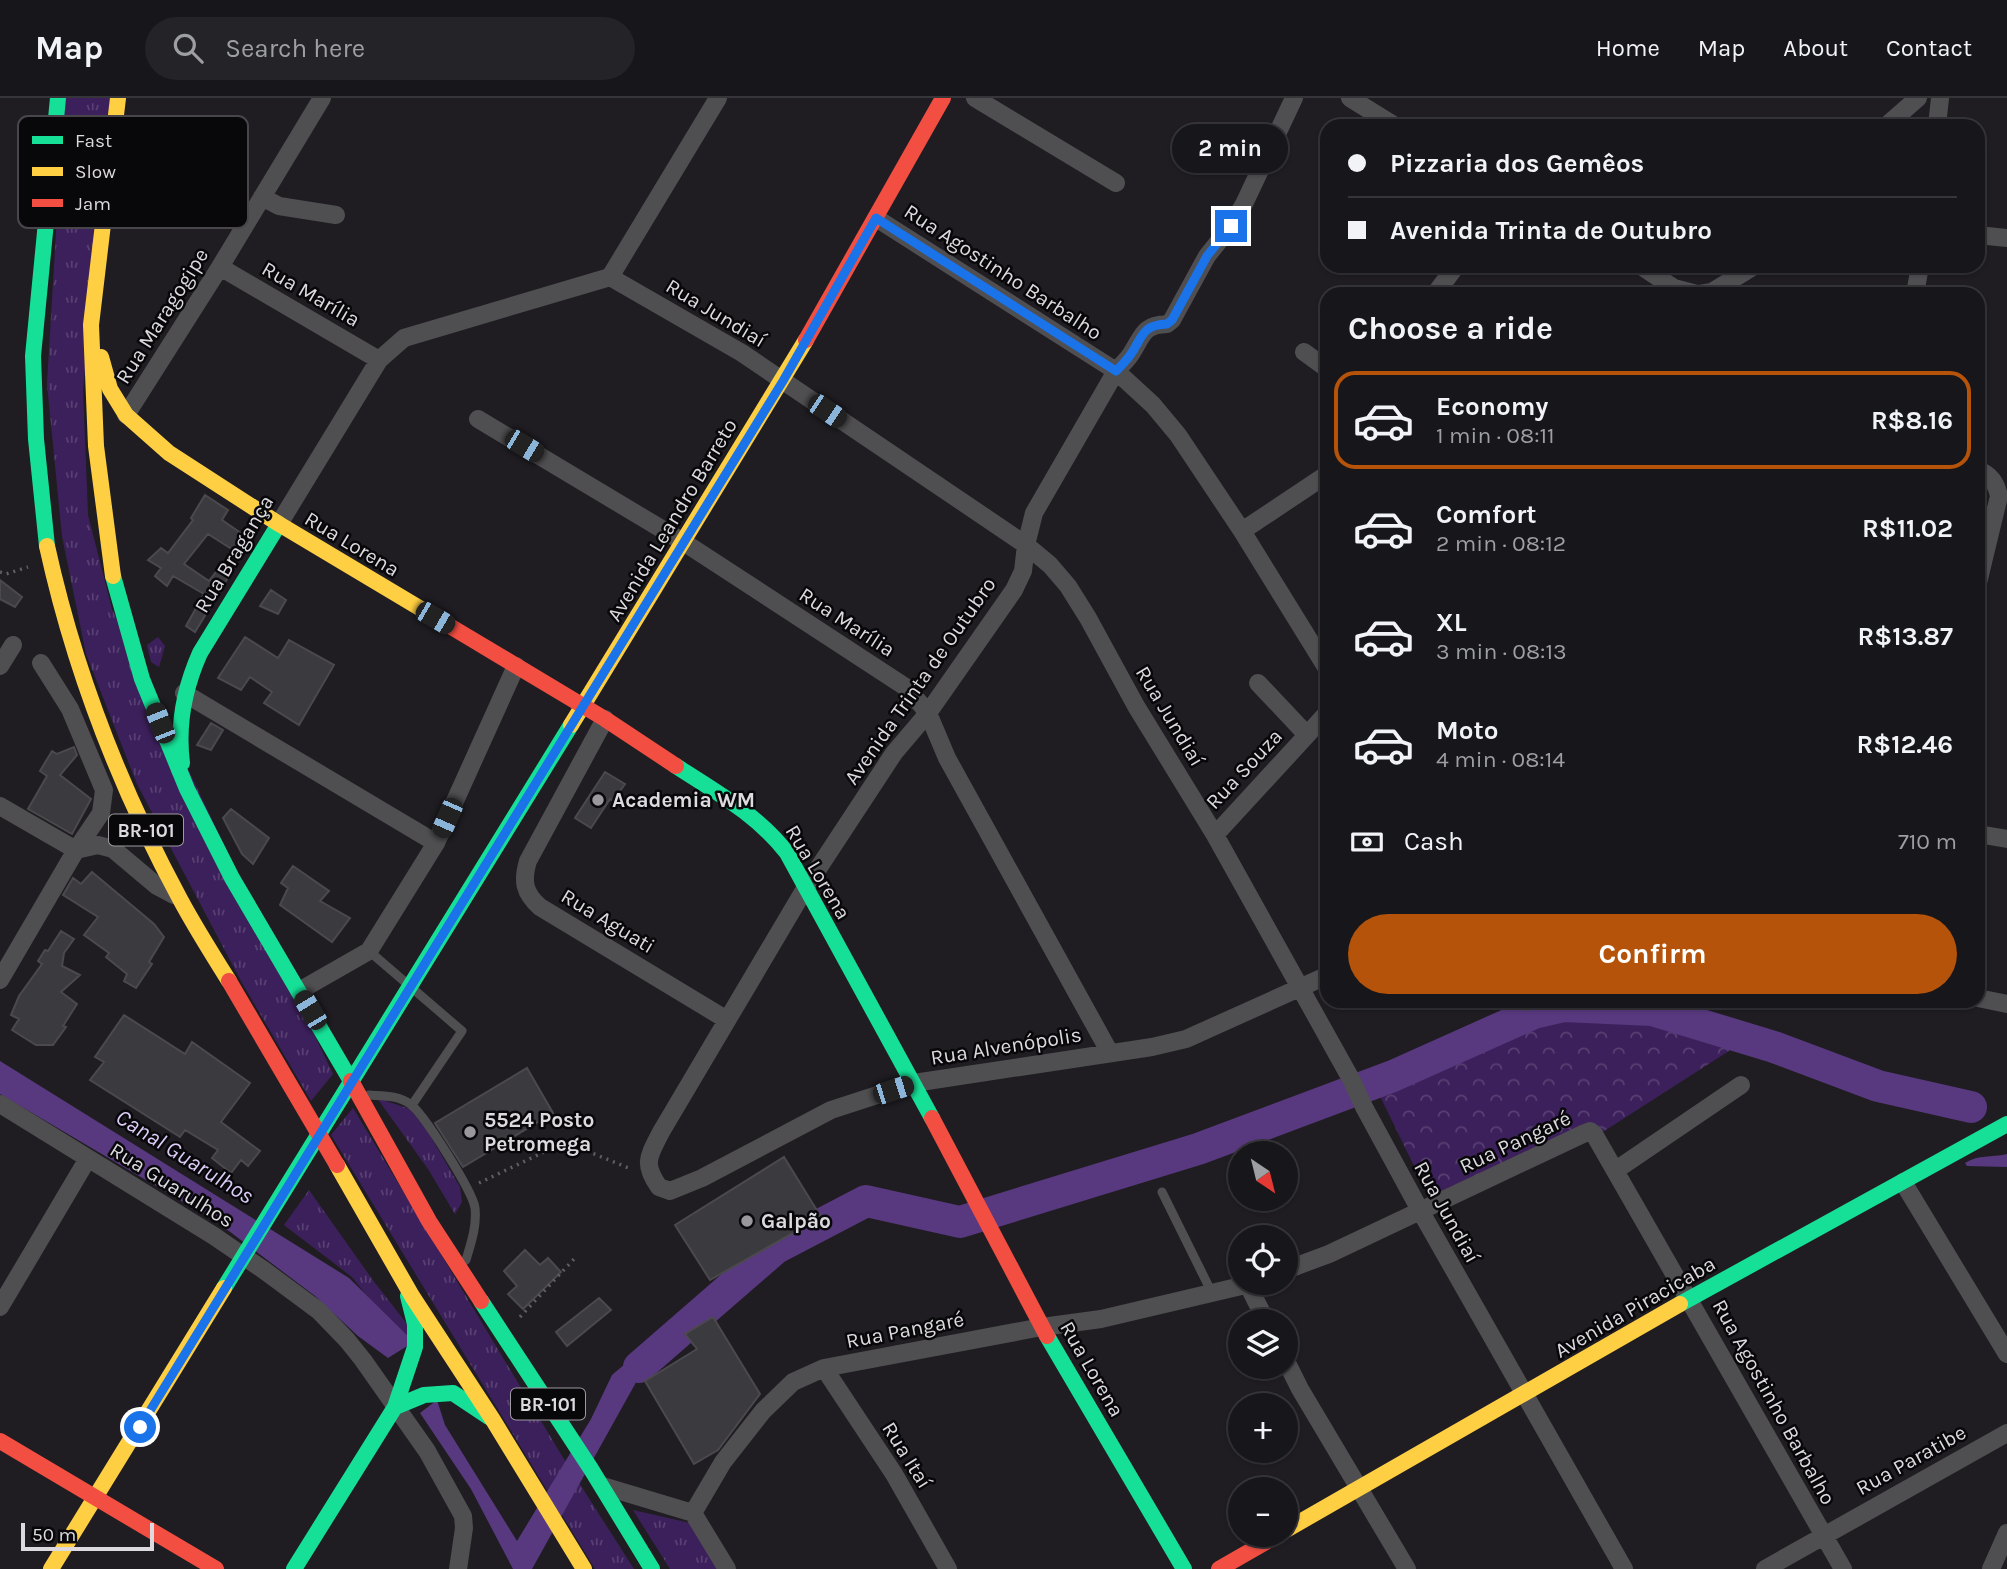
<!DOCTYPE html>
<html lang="en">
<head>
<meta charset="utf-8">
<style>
  :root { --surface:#17161a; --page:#242327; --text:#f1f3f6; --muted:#9e9fa2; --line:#363539; --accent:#b45309 }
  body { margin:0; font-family:Karla,sans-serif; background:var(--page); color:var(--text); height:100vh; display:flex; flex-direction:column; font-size:26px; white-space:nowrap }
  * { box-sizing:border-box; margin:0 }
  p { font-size:23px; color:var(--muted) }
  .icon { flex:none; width:38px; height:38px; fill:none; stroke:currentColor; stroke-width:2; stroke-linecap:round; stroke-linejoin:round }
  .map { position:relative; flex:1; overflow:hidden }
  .drawer { position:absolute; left:1320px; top:189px; width:665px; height:721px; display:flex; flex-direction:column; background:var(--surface); border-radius:21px; box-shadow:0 2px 5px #0004,0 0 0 2px var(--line) }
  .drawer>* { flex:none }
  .top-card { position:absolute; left:1320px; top:21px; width:665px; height:154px; border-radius:21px; box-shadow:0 2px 5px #0004,0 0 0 2px var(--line); display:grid; align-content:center; height:154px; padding:0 28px; background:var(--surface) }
  .needle { width:46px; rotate:145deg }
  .fabs { position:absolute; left:1228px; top:1043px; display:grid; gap:14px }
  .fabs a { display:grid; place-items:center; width:70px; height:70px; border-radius:50%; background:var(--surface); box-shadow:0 2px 5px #0004,0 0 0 2px var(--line); font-size:35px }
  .scale { position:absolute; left:21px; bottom:18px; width:133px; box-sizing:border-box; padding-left:7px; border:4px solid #dcdadf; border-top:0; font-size:19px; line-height:24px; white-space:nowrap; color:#dcdadf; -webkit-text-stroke:5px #08070a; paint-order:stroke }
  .end { position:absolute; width:32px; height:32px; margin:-16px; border:9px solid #1a73e8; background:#fff; box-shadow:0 0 0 4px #fff }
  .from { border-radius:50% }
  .bubble { position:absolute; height:49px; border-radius:24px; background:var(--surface); box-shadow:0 2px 5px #0004,0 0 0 2px var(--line); font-size:23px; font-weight:700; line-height:49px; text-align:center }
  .car { position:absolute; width:21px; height:42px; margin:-21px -10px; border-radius:9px; box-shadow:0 0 5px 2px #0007; background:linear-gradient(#222 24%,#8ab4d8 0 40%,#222 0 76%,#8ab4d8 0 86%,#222 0) }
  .top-card b { display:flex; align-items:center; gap:24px; height:66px; font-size:26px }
  .top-card b+b { border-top:2px solid var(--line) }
  .top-card i { width:18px; height:18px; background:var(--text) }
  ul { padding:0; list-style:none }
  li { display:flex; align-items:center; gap:21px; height:98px; margin:0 14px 10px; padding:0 14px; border:4px solid transparent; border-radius:21px }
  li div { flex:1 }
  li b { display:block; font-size:26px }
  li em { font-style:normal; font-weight:700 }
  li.active { border-color:var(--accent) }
  li>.icon { width:63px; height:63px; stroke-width:1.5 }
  h2 { padding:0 28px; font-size:32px; line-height:84px }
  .pay { display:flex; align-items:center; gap:18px; height:77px; padding:0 28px; font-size:26px }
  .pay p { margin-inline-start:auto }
  .button { display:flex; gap:14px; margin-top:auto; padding:14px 28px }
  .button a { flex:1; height:80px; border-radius:42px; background:var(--accent); color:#fff; font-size:28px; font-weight:700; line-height:80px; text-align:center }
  header { display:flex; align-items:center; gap:42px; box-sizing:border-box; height:98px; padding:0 35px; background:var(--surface); border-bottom:2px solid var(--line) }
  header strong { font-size:33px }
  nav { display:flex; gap:38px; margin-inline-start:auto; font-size:24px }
  .search { width:490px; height:63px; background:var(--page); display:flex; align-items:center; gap:18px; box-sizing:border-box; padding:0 24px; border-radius:38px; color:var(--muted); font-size:26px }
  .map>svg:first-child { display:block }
  .grass { fill:url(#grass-tufts) }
  .forest { fill:url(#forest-crowns) }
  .water { fill:#58397f }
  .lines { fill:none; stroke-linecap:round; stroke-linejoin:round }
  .river { stroke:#58397f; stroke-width:32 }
  .building { fill:#3b3a3e; stroke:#4b494d; stroke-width:2 }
  .path { stroke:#5f5e60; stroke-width:3.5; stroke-dasharray:2 5; stroke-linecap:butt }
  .lane { stroke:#4f4e51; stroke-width:9 }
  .street { stroke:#4f4e51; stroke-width:18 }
  .fast { stroke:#16e098; stroke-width:16 }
  .slow { stroke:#ffcf43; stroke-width:16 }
  .jam { stroke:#f24e42; stroke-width:16 }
  .route { stroke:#1a73e8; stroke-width:9 }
  .poi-dot { fill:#9a989d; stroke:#08070a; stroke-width:2.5 }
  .labels { text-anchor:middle; stroke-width:5; stroke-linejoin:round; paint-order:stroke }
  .shield { fill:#08070a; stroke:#9c9b9f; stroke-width:2 }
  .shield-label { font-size:19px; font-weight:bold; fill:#dcdadf }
  .street-label { font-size:21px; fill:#dcdadf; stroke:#08070a }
  .poi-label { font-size:21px; font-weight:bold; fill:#dcdadf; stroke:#08070a; text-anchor:start }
  .water-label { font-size:23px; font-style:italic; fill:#ddccf8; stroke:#08070a }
  .key { fill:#08070a; stroke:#48464a; stroke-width:2 }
  .key-label { font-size:19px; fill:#dcdadf }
</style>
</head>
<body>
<header>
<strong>Map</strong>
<div class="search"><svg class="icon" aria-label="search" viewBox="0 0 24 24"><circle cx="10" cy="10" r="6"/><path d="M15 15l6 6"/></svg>Search here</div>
<nav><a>Home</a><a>Map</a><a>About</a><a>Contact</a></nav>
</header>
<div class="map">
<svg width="2007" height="1471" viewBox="0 0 2007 1471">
  <defs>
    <pattern id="grass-tufts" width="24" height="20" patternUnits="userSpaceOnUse" patternTransform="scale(1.75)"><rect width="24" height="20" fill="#3c205b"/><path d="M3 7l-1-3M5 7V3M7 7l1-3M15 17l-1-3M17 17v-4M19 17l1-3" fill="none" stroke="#584072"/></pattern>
    <pattern id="forest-crowns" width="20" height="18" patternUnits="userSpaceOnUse" patternTransform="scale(1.75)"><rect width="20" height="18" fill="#3c205b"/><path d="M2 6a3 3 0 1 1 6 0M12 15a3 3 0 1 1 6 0" fill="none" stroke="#584072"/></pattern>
  </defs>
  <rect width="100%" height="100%" fill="#1f1d22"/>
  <path class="grass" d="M64,0H110L83,292L88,417L112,511L333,976L311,1003L241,883L137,686L86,556L62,438L47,286Z
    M158,539L165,548L159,569L151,564L147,547Z
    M377,1000L410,1011L428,1034L460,1089L462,1104L455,1116L428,1071Z
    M353,1010L562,1358L634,1471H595L331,1037Z
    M309,1092L372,1181L407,1226L410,1240L367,1198L352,1179L284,1127Z
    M633,1412L690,1425L718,1471H670Z"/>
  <path class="forest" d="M1534,915L1647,926L1732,951L1598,1037L1431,1103L1379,996Z"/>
  <path class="water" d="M0,963L349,1180L410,1240L412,1245L388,1260L358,1238L315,1198L217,1124L0,996Z
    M2007,1056V1069L1967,1068L1965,1065C1980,1056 1990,1060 2007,1056Z
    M666,1231L673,1246L639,1279L532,1471H513L471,1391L420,1315L437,1302L445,1327L517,1443L591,1321L612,1277Z"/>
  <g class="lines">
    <path class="river" d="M639,1269L776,1150L866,1103L960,1124L1198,1051L1393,978L1534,915L1564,908L1652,912L1774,949L1878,988L1971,1009"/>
  </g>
  <path class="building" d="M205,397L228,412L222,422L251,442L241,457L208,436L184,466L209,483L221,467L232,473L195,534L186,528L204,496L173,478L167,488L155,478L161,470L148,462L161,450L168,455L193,422L191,420Z
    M0,482L22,499L15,509L0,501Z
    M271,492L286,502L278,516L260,508Z
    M245,539L278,560L289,542L334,567L299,627L264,605L272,594L250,579L241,592L218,580Z
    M211,625L223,632L211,652L197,647Z
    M74,649L77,657L60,677L91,701L72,736L28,711L47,678L40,673L52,653L57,656Z
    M605,674L625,686L613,703L610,701L591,730L575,720Z
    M231,711L269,740L253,766L242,756L223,720Z
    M293,768L329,793L320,803L350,820L332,844L280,807L288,790L281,785Z
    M92,774L154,826L164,839L149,864L152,866L136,890L124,883L127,876L106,859L109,855L84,837L98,819L63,797L73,780L81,786Z
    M61,833L74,841L64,855L62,868L80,877L61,894L77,906L63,928L66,929L53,947H36L12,932L19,921L11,917L19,898L42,866L38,863L45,852L48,853Z
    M124,917L185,956L192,944L250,985L221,1024L260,1053L248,1068L241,1062L231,1075L212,1060L218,1052L185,1032L180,1039L90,982L104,964L95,959Z
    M527,970L553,1015L463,1069L435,1025Z
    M784,1059L821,1119L710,1182L675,1127Z
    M525,1152L540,1167L548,1160L561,1174L523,1211L508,1196L517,1188L504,1173Z
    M599,1200L611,1212L567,1248L556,1234Z
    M713,1219L760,1296L718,1352L694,1366L645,1283L697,1251L685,1236Z"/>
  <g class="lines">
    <path class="path" d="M0,474L6,476L28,469
      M479,1085L565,1044L631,1071
      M520,1219L575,1160"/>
    <path class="lane" d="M369,853L462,933L412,1007
      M369,997C383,998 398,997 410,1006C423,1014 473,1094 475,1110C477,1128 471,1145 466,1162
      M1162,1094L1212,1195"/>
    <path class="street" d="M975,0L1116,85
      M1294,0L1244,106L1231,128L1207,158L1172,222L1167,226C1142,227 1143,238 1131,256C1127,262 1121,268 1116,273L1034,415L1026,447L1023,473L1014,492L928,615L894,655L806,789L661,1034C649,1058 642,1065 659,1089L670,1093L702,1080L831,1012L914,985L1152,949L1186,941L1326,878
      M1350,0L1395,28
      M1886,28L1918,0
      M1937,28L1940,0
      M262,99L279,108L336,117
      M876,120L1116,273L1153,307L1178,337L1242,433L1326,569
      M1978,137L2007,140
      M1641,168L1674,190L1697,196
      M220,169L379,262
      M610,179L718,0
      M1435,196L1456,168
      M1699,196L1712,194L1754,168
      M1915,196L1920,168
      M1304,254L1326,270
      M126,317L220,169L322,0
      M478,321L685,445L907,590L928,615L947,660L1110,955
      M1978,372C1991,377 1996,385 1999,398L1978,485
      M279,426L379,262L404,240L610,179L742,255L1026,447L1050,467L1068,488L1088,520L1136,608L1215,737L1351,981L1364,1009L1421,1114L1624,1471
      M1242,433L1326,377
      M0,568L13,547
      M184,595L436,745
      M605,621L528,763C522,783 524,795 540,809L727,922
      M1307,637L1326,616
      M0,708L76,752
      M1978,736L2007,741
      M1215,737L1307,637L1258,585
      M76,752L98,747L113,751L157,788L174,797
      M0,882L76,752L101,715L104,692L70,611L41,565
      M299,893L369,853L436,745L516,568
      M1978,900L2007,906
      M1524,903L1525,904
      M0,1006L214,1138L265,1173L319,1213L347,1242L363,1262L427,1353L463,1418L464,1430L458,1471
      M1616,1072L1741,987
      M1903,1084L2007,1256
      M1286,1172L1329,1156L1585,1035L1590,1033L1594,1036L1843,1471
      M1248,1187L1266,1223
      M0,1209L87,1062
      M1286,1263L1300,1291L1407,1471
      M824,1270L894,1376L948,1471
      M603,1388L693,1415
      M727,1471L693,1415L723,1364L763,1313L793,1284L824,1270L1042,1229L1101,1221L1254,1185
      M1765,1471L2007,1335
      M1991,1471L2007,1435"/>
    <path class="fast" d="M47,448L36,341L33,258L58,0
      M113,478L142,581L187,691L232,780L351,983
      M182,665C177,626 184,591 200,555L279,426
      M676,668C716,694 758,717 787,755L932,1020
      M224,1190L571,627
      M481,1203L591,1371L652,1471
      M1680,1206L2007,1026
      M1047,1238L1184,1471
      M395,1309L424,1297L453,1295L489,1319
      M294,1471L395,1309L415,1249V1226L408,1198"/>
    <path class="slow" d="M101,259L110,291L126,317L169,355L279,426L448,527
      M47,448C74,571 120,690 180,801C195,829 212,856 229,883
      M113,478L96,348L91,227L118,0
      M571,627L806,242
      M337,1067L412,1198L493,1322L584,1471
      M1286,1432L1680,1206
      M51,1471L224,1190"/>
    <path class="jam" d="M806,242L943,0
      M448,527L605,621L676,668
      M229,883L337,1067
      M351,983L429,1123L481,1203
      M932,1020L1047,1238
      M0,1343L216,1471
      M1219,1471L1278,1437"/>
  </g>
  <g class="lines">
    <path class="route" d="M140,1329L783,283L876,120L1116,273C1121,268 1127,262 1131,256C1143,238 1142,227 1167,226L1172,222L1207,158L1231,128"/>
  </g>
  <g class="poi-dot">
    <circle cx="598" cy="702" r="7"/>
    <circle cx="470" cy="1034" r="7"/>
    <circle cx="747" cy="1123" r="7"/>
  </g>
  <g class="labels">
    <g class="shield">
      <rect x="109" y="716.5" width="74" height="31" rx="5"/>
      <rect x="511" y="1290.5" width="74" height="31" rx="5"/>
    </g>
    <g class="shield-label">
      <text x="146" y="739">BR-101</text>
      <text x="548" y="1313">BR-101</text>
    </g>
    <g class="street-label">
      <text transform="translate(1003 174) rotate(33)" y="7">Rua Agostinho Barbalho</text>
      <text transform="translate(311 196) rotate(30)" y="7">Rua Marília</text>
      <text transform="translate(716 215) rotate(31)" y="7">Rua Jundiaí</text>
      <text transform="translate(162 218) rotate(-58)" y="7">Rua Maragogipe</text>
      <text transform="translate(672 422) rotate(-59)" y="7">Avenida Leandro Barreto</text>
      <text transform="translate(352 446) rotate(31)" y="7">Rua Lorena</text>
      <text transform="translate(234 456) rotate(-59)" y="7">Rua Bragança</text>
      <text transform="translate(847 524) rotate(33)" y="7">Rua Marília</text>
      <text transform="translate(920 583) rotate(-55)" y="7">Avenida Trinta de Outubro</text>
      <text transform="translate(1170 618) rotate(59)" y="7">Rua Jundiaí</text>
      <text transform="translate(1244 671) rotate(-47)" y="7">Rua Souza</text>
      <text transform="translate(818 774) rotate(59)" y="7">Rua Lorena</text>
      <text transform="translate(608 823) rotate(31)" y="7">Rua Aguati</text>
      <text transform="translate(1006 948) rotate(-9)" y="7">Rua Alvenópolis</text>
      <text transform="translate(1515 1044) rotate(-25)" y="7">Rua Pangaré</text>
      <text transform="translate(172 1087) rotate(32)" y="7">Rua Guarulhos</text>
      <text transform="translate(1447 1114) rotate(61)" y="7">Rua Jundiaí</text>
      <text transform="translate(1635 1209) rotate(-30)" y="7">Avenida Piracicaba</text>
      <text transform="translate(905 1232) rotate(-11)" y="7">Rua Pangaré</text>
      <text transform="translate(1092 1271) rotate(60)" y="7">Rua Lorena</text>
      <text transform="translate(1774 1304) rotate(61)" y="7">Rua Agostinho Barbalho</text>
      <text transform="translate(907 1357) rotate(58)" y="7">Rua Itaí</text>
      <text transform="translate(1911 1362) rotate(-29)" y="7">Rua Paratibe</text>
    </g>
    <g class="poi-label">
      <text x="612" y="709">Academia WM</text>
      <text x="484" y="1029">5524 Posto<tspan x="484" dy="24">Petromega</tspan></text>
      <text x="761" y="1130">Galpão</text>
    </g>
    <g class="water-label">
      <text transform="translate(185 1058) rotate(32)" y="8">Canal Guarulhos</text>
    </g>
  </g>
  <rect x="18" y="18" width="230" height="112" rx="10" class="key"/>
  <rect x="32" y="38" width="31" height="8" fill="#16e098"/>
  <rect x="32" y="69" width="31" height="9" fill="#ffcf43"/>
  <rect x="32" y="101" width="31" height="8" fill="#f24e42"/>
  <g class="key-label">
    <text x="75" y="49">Fast</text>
    <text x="75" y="80">Slow</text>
    <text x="75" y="112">Jam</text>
  </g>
</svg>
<div class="fabs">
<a><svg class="needle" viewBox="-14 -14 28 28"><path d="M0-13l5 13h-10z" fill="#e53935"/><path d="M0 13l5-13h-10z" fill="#9e9fa2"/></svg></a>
<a><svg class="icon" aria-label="locate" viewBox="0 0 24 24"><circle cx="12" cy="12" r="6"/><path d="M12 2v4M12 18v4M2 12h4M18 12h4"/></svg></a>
<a><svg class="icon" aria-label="layers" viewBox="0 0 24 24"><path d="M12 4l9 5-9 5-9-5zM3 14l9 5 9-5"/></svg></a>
<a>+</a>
<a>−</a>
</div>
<div class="scale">50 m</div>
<i class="end from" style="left:140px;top:1329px"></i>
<i class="end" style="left:1231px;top:128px"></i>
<div class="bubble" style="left:1172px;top:26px;width:116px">2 min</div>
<i class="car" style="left:827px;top:313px;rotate:124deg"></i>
<i class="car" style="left:524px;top:348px;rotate:121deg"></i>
<i class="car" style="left:435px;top:520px;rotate:120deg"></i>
<i class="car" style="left:160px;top:625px;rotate:338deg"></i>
<i class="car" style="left:447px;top:720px;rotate:204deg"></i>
<i class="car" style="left:310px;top:912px;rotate:329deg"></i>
<i class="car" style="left:893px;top:992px;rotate:72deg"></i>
<div class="top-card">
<b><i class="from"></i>Pizzaria dos Gemêos</b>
<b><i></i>Avenida Trinta de Outubro</b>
</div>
<section class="drawer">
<h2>Choose a ride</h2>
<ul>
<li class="active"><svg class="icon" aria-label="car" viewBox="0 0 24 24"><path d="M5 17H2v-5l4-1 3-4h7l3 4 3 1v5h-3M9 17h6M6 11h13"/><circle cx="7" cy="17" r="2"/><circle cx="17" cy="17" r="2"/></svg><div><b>Economy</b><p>1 min · 08:11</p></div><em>R$8.16</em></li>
<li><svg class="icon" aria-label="car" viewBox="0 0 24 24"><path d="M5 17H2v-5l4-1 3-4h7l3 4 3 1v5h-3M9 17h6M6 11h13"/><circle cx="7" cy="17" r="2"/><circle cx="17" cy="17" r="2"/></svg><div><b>Comfort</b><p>2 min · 08:12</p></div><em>R$11.02</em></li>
<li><svg class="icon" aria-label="car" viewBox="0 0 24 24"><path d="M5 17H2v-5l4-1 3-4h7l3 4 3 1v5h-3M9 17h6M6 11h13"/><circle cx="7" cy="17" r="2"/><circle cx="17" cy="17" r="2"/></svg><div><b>XL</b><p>3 min · 08:13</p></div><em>R$13.87</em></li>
<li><svg class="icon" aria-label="car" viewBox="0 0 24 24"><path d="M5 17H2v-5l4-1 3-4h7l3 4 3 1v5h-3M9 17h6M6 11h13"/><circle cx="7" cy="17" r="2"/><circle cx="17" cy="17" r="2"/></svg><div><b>Moto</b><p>4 min · 08:14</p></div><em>R$12.46</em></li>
</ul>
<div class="pay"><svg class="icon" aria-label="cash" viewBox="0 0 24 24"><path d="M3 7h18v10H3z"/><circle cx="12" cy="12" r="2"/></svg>Cash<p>710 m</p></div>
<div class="button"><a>Confirm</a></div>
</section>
</div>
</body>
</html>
